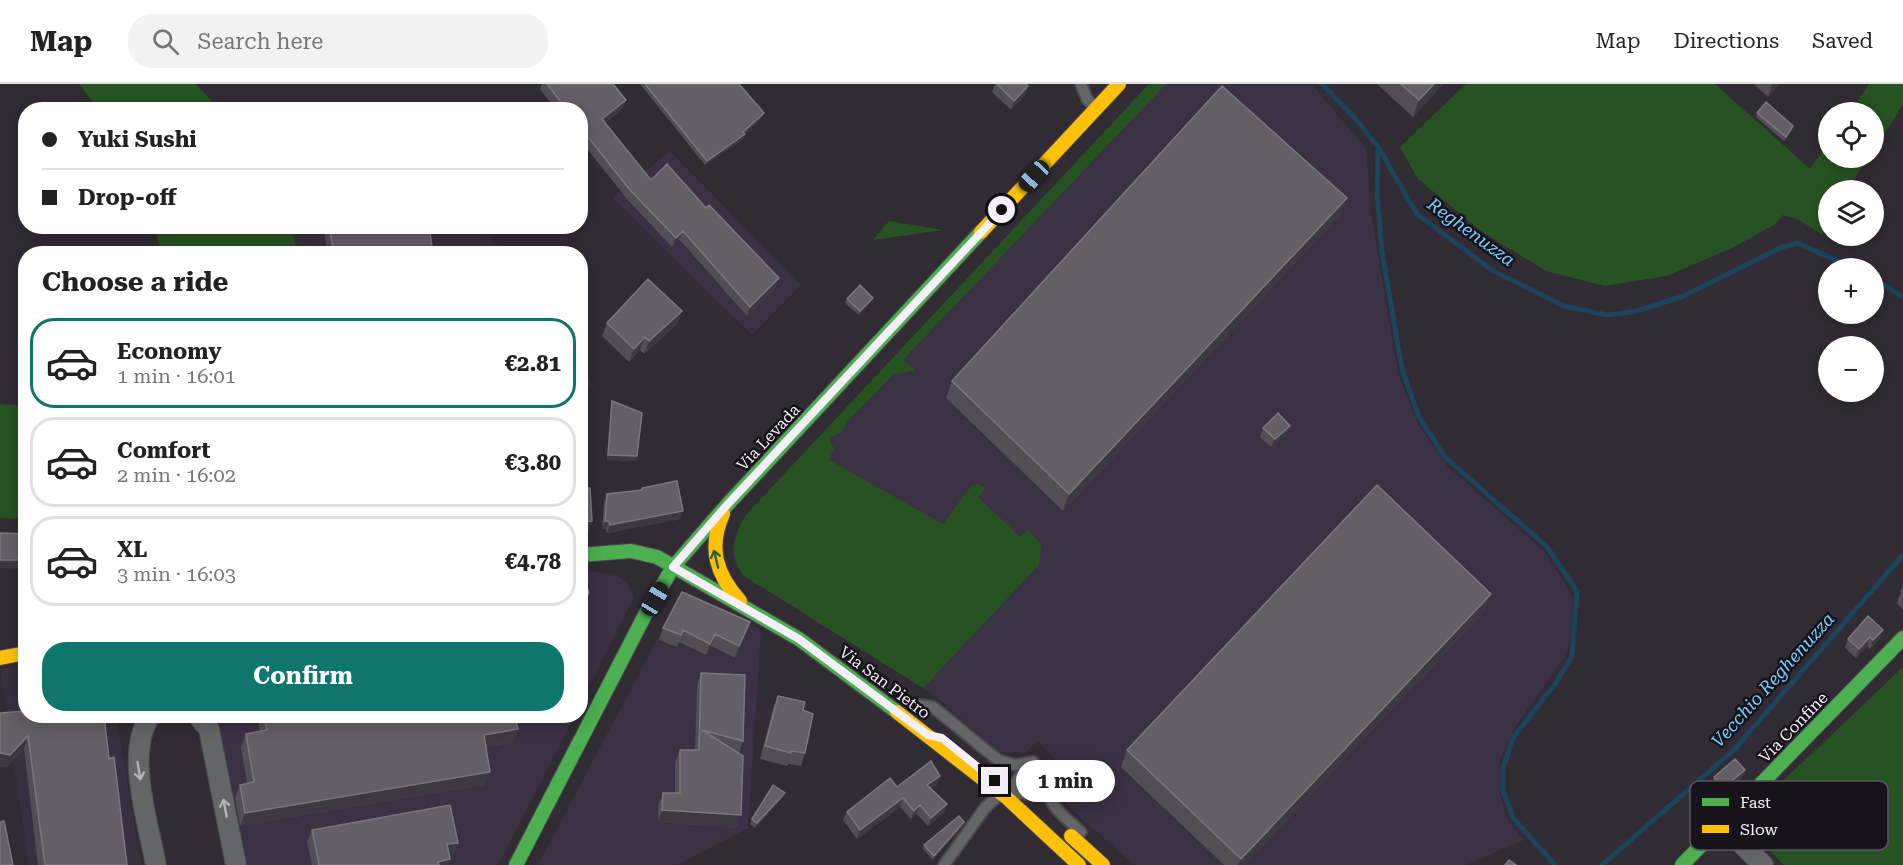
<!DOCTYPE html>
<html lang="en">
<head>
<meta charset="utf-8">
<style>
  :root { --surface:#fff; --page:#f2f2f2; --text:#222; --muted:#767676; --line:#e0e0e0; --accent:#0f766e }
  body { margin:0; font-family:"Roboto Serif",serif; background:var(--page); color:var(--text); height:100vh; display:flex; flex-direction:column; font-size:22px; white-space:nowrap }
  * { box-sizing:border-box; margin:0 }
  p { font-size:20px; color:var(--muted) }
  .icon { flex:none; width:33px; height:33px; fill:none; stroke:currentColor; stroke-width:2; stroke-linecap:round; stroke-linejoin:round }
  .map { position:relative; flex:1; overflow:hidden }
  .drawer { position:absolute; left:18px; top:162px; width:570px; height:477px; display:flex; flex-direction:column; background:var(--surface); border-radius:24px; box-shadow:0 3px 15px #0003 }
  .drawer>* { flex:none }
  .top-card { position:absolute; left:18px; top:18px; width:570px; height:132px; border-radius:24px; box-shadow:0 3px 15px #0003; display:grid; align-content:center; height:132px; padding:0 24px; background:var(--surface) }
  .fabs { position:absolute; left:1818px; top:18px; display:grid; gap:12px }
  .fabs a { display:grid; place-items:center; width:66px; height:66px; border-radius:50%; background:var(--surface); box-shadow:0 3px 15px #0003; font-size:30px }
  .end { position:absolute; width:27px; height:27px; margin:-14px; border:8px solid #f5eff9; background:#111; box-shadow:0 0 0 3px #111 }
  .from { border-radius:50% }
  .bubble { position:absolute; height:42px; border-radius:21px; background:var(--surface); box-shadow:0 3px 15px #0003; font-size:20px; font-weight:700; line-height:42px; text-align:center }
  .car { position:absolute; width:18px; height:36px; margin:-18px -9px; border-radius:8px; box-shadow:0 0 4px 2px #0007; background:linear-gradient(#222 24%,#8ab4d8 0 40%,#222 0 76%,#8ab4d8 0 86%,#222 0) }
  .top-card b { display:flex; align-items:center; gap:21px; height:57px; font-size:22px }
  .top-card b+b { border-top:2px solid var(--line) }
  .top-card i { width:15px; height:15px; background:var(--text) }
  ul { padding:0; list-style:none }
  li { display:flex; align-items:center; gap:18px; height:90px; margin:0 12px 9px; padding:0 12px; border:3px solid var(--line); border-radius:24px }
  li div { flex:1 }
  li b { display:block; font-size:22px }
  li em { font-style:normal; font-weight:700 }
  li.current { border-color:var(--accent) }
  li>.icon { width:54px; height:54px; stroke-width:1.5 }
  h2 { padding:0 24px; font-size:27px; line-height:72px }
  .action { display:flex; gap:12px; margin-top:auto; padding:12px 24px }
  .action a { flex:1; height:69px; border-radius:24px; background:var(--accent); color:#fff; font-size:24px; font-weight:700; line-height:69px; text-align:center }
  header { display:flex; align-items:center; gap:36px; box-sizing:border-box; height:84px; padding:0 30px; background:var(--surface); border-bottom:2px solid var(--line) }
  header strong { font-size:28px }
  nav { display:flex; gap:33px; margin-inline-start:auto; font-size:21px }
  .search { width:420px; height:54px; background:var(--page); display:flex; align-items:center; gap:15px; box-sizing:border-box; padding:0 21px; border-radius:24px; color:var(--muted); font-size:22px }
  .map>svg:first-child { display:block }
  .built { fill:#3b3044 }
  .industrial { fill:#37303f }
  .green { fill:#275322 }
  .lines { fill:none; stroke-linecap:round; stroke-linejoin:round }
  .stream { stroke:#1a455a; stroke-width:5 }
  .lane-casing { stroke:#4c484f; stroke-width:14 }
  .street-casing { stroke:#4c484f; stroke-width:22 }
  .fast-casing { stroke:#4c484f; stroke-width:16 }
  .slow-casing { stroke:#4c484f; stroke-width:16 }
  .lane { stroke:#646566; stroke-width:10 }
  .street { stroke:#646566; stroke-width:20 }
  .fast { stroke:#4caf50; stroke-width:14 }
  .slow { stroke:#ffc107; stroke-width:14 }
  .wall { fill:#524e55 }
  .shaded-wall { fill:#3e3941 }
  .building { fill:#645f67; stroke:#7a767e; stroke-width:1.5 }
  .oneway { stroke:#326135 }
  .oneway2 { stroke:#b4b1b7 }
  .route { stroke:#f5eff9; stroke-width:8 }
  .labels { text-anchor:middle; stroke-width:5; stroke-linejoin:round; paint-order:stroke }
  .street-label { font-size:16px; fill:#f5eff9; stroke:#17131a }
  .water-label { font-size:18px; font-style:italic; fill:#76cefe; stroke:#17131a }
  .key { fill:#17131a; stroke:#5a555d; stroke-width:1.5 }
  .key-label { font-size:16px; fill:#f5eff9 }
</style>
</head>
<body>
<header>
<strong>Map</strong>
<div class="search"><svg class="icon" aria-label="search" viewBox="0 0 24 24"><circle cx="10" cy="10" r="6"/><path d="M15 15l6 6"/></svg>Search here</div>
<nav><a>Map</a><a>Directions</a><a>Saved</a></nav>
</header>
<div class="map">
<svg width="1903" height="781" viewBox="0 0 1903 781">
  <rect width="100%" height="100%" fill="#312c34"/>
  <path class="built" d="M1149,0H1311L1366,64L1371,129L1398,290L1418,340L1448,383L1544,467L1569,506L1573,517L1571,551L1565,572L1515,643L1500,676V711L1508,737L1524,756L1466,781H1134L1068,722L1062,715L1065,706L1073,696L1038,657L1024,669L998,668L933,610L753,498L743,491L735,478L732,465L736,449L745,432Z
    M670,67L801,201L752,251L613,114Z
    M581,486L615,490L628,500L634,513L581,620Z
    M682,508L761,547L748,744L677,781H538Z
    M210,632H575L498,781H239Z"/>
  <path class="industrial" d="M291,143H477L507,169H298Z
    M580,275H581L593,304L581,305Z
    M25,580L26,632H116L141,781H29L0,585Z"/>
  <path class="green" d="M79,0H196L219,25H98Z
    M1149,0H1166L903,276L915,286L893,291L847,338L842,348L831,353L830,359L834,364L829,376L943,440L972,401L978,400L986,404L978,413L1020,453L1028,445L1041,461L1039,481L923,604L743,491C729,468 733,455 745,432Z
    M1466,0H1715L1810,85L1828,59V74H1868L1847,106H1828V140L1822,151L1798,135L1783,131L1775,140L1734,163L1667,192L1605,202L1546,187L1481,147L1418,95L1400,63Z
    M1869,0H1903V20L1874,66V28H1850Z
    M889,137L944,146L873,156Z
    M155,143H291L298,169H161Z
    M0,320L25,322V435L0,434Z
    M1903,583V781H1784L1740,738Z"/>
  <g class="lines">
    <path class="stream" d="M1322,0L1354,33L1378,63L1417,130L1493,187L1564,222L1607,231L1637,227L1681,213L1782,163L1798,159L1853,184
      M1378,63L1377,109L1382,168L1402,285L1419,333L1444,372L1547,463L1577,507L1572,572L1556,599L1513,654L1503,684V707L1514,735L1555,781
      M1874,195L1903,213
      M1602,781L1734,666L1903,471"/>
    <defs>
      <path id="lane" d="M1081,0L1087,15L1096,24
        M920,621L933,623L998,676L1015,681L1033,678
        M1048,690C1043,720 1061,729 1081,748
        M1009,706L1025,710L1048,689
        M1016,712L1013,701L1033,678
        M944,781L985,724L999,711"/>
      <path id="street" d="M150,632C125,669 148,738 156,781
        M198,632L209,645L236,781
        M1722,740L1763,781"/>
      <path id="fast" d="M580,471L631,467L657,473L799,555L897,628
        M516,781L645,531L673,483L727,421L981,148
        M1682,781L1903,554"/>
      <path id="slow" d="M981,148L1119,0
        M723,430C708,464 716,490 740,517
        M0,574L26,569
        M897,628L1006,713L1079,781
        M1071,752L1103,781"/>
    </defs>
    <use href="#lane" class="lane-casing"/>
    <use href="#street" class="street-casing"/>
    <use href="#fast" class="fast-casing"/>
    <use href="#slow" class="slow-casing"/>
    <use href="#lane" class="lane"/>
    <use href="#street" class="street"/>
    <use href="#fast" class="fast"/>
    <use href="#slow" class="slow"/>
  </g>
  <path class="wall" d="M542,0H613L626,16L622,25L605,39L651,96L776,203L747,232L679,155L672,163L627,115L580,56V26H556L540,5Z
    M640,0H739L764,29L762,34L744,50H745L743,55L705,81Z
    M995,0H1028L1027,2L1025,11L1011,26L992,8Z
    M1377,0H1443L1413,33Z
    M1754,0H1779L1768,13Z
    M1757,29L1793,42L1792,46L1784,57L1756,33Z
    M1340,131L1063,427L946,314L952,297Z
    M325,142H429L433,170H328L324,147Z
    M873,214L871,218L859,231L845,219L847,215Z
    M682,227L677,240L644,270L640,266L629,278L602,252L607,239Z
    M612,317L637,372L636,377L607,376L611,321Z
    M1263,344L1287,351L1271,363L1260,353Z
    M642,404L683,427L680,435L607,449L606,445H602L604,418L607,410L641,406Z
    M1903,501V526L1897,519L1900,510L1902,509L1900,508Z
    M1485,527L1244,781H1224L1121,683L1127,666Z
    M1868,532L1880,554L1870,565L1867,562L1856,574L1845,564L1848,555Z
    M750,538L735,574L711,562L706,571L679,558L677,563L659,556L663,544Z
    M701,589L743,657L739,670L737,744L658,738V722L663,709H675V678L680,666H695L697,601Z
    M778,612L803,626L805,669L801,682L788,680L787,682L760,675L773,625Z
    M0,629L109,675L127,781H38L24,665L6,683H0Z
    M257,632H515L518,645L513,658L486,663L490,688L485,701L240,742L235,714L240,701L247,699L241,663L246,650L260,648Z
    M1745,686L1742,694L1720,712L1711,701L1714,693Z
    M937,701L931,704L944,729L928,742L917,730L911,735L900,723L857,755L843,736L847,728L897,703Z
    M783,713L755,744L750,740L752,735Z
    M963,742L933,776L923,765L924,761Z
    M312,746L458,759L453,771L449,772L450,775L448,781H312L307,758Z"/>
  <path class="shaded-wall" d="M1434,0H1443L1413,33L1419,16Z
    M1772,0H1779L1768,13Z
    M1028,2L1025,11L1011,26L1014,17Z
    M626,16L622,25L598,44L602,35Z
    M764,29L762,34L741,52L743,48Z
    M745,50L743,55L705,81L707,77Z
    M1347,114L1340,131L1063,427L1069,410Z
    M683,147L679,155L672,163L676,154Z
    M779,194L776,203L747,232L750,223Z
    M873,214L871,218L859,231L860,227Z
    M682,227L677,240L644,270L649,257Z
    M645,253L640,266L629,278L634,265Z
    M1290,342L1287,351L1271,363L1275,355Z
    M608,371L637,372L636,377L607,376Z
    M683,427L680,435L607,449L610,441Z
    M592,437L589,446H580V438Z
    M605,437H609L606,445H602Z
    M0,476H26V485L0,484Z
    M589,509L584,522L580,530V526Z
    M1491,510L1485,527L1244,781H1238L1241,775Z
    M750,538L746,550L735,574L739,562Z
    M1883,546L1880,554L1870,565L1873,556Z
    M715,550L711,562L706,571L710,560Z
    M1870,553L1867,562L1856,574L1859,565Z
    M518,645L513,658L479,664L484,651Z
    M28,652L24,665L6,683H0V669Z
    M1745,686L1742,694L1720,712L1723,704Z
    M490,688L485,701L240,742L245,729Z
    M940,692L937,701L924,709L927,701Z
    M785,709L783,713L755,744L757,739Z
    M903,714L900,723L857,755L860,746Z
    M947,720L944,729L928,742L931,734Z
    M920,721L917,730L911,735L914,727Z
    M662,726L741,731L737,744L658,738Z
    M964,738L963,742L933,776L934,772Z
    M458,759L453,771L442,773L447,760Z
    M450,775L448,781H437L438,778Z"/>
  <path class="building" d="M547,0H613L626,16L602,35L651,96L667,80L706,124L709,121L779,194L750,223L683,147L676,154L630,106L580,43V26H567Z
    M645,0H739L764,29L743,48L745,50L707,77Z
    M997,0H1025L1028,2L1014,17Z
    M1401,0H1434L1419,16Z
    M1222,2L1347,114L1069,410L952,297Z
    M1766,18L1793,42L1786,53L1757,29Z
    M329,142H429L433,170H334Z
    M648,195L682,227L649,257L645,253L634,265L607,239Z
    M860,201L873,214L860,227L847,215Z
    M580,309L583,344H580Z
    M612,317L642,329L637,372L608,371Z
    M1278,329L1290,342L1275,355L1263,344Z
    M677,397L683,427L610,441L609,437H605L607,410L642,406V404Z
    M580,401H585V404H590L592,437L580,438Z
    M1377,401L1491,510L1241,775L1127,666Z
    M0,449L26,450V476H0Z
    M585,496L589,509L580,526V497Z
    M682,508L750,538L739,562L715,550L710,560L683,546L681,551L663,544Z
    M1868,532L1883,546L1873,556L1870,553L1859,565L1848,555Z
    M701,589L745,591L743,657L702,646L743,672L741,731L662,726L663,709H680V666H699Z
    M778,612L805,618L803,626L813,630L805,669L791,667V669L765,662Z
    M26,627V632H104L109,675L114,673L127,781H45L28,652L10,671L0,669V629Z
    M264,632H515L518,645L484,651L490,688L245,729L240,701L254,698L246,650L267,646Z
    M1735,675L1745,686L1723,704L1714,693Z
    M931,677L940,692L927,701L947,720L931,734L920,721L914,727L903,714L860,746L847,728L890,694L897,703Z
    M773,701L785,709L757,739L752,735Z
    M450,721L458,759L447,760L450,775L438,778L439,781H319L312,746Z
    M959,732L964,738L934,772L924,761Z
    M4,737L13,781H0V738Z
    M1509,776L1516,781H1505Z"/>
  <defs><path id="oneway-shaft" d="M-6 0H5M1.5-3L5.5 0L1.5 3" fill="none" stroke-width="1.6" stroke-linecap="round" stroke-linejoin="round" transform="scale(1.5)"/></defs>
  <use class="oneway" href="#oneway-shaft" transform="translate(716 475) rotate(-104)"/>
  <g class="oneway2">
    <use href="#oneway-shaft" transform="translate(139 687) rotate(80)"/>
    <use href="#oneway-shaft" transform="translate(225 724) rotate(-101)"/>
  </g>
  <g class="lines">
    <path class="route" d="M995,697L942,654L928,651L799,555L673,483L727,421L1002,126"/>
  </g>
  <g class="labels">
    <g class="street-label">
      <text transform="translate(768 353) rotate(-47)" y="6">Via Levada</text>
      <text transform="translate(885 598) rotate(37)" y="6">Via San Pietro</text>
      <text transform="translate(1793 643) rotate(-46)" y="6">Via Confine</text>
    </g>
    <g class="water-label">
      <text transform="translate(1471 148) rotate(36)" y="6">Reghenuzza</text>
      <text transform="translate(1773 596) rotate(-48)" y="6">Vecchio Reghenuzza</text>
    </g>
  </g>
  <rect x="1690" y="697" width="198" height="69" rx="9" class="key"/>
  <rect x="1702" y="714" width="27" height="8" fill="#4caf50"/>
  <rect x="1702" y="741" width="27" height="8" fill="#ffc107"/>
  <g class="key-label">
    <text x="1740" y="724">Fast</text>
    <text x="1740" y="751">Slow</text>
  </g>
</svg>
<div class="fabs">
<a><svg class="icon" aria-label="locate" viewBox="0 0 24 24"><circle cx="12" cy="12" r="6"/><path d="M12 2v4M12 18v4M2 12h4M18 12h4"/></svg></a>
<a><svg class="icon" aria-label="layers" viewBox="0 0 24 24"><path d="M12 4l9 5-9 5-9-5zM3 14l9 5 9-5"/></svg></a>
<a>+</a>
<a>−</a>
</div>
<i class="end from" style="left:1002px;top:126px"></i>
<i class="end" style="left:995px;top:697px"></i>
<div class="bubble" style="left:1016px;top:676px;width:99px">1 min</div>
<i class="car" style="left:1034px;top:92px;rotate:223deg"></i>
<i class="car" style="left:655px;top:515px;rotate:30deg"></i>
<div class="top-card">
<b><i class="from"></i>Yuki Sushi</b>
<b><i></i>Drop-off</b>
</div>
<section class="drawer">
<h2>Choose a ride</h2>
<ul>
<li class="current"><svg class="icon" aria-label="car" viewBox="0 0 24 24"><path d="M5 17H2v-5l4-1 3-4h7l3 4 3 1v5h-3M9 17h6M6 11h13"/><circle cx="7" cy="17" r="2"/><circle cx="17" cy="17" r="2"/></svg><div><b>Economy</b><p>1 min · 16:01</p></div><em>€2.81</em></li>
<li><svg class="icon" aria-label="car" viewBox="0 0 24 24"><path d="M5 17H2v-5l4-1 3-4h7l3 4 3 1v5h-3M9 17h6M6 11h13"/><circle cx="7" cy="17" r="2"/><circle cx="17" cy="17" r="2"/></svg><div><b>Comfort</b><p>2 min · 16:02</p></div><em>€3.80</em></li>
<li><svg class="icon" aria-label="car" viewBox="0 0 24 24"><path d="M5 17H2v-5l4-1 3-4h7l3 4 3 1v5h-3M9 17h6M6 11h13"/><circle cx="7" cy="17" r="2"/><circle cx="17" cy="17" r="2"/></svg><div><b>XL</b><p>3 min · 16:03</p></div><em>€4.78</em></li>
</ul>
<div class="action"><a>Confirm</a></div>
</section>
</div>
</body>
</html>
